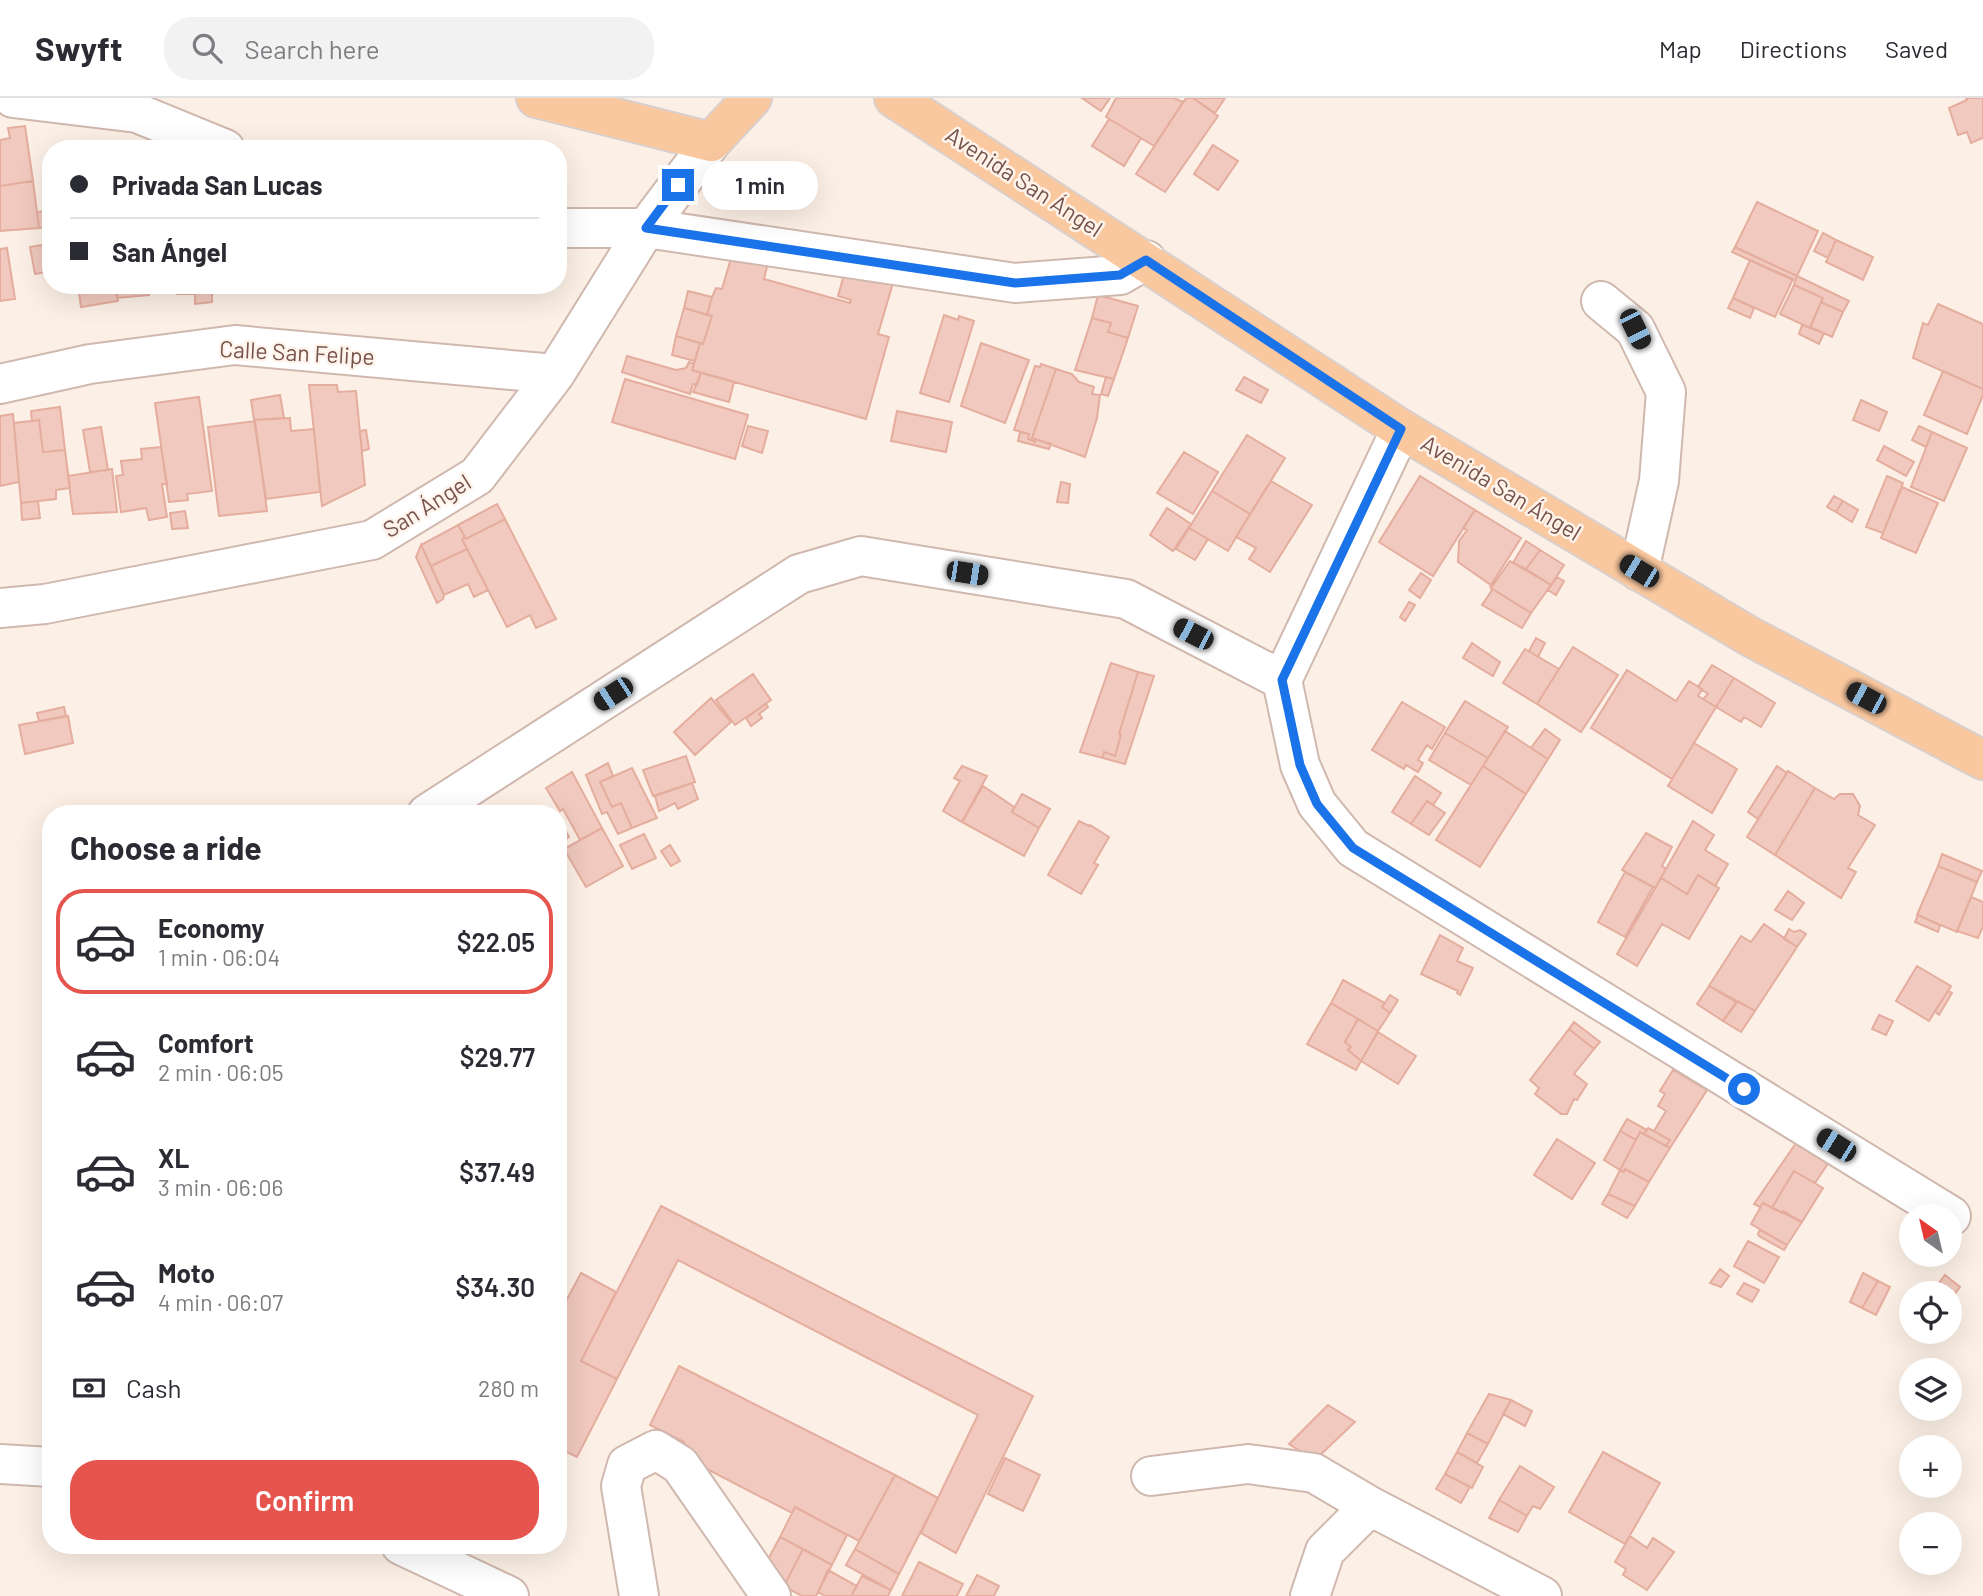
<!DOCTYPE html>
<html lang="en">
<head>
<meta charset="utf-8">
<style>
  :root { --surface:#fff; --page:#f2f2f3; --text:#2b2b33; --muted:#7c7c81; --line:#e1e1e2; --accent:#e5544d }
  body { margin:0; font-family:Barlow,sans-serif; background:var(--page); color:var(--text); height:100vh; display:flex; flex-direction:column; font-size:26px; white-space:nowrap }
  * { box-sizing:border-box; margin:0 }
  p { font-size:23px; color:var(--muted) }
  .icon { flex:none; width:38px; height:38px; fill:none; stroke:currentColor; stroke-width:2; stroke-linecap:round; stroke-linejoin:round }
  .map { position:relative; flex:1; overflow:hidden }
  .sheet { position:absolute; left:42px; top:707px; width:525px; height:749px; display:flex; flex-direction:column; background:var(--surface); border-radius:28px; box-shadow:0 7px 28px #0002 }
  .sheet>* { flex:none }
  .hud { position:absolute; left:42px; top:42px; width:525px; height:154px; border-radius:28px; box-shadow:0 7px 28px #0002; display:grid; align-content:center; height:154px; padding:0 28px; background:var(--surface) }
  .needle { width:46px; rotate:326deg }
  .tools { position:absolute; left:1899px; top:1106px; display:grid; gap:14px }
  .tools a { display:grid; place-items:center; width:63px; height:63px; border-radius:50%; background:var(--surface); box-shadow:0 7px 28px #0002; font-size:35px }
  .end { position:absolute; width:32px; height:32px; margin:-16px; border:9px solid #1a73e8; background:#fff; box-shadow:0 0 0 4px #fff }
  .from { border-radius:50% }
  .bubble { position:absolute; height:49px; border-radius:24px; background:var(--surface); box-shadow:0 7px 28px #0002; font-size:23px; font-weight:600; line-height:49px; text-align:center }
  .car { position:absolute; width:21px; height:42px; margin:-21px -10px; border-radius:9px; box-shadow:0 0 5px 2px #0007; background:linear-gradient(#222 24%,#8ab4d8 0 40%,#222 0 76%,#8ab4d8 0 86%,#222 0) }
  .hud b { display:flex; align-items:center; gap:24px; height:66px; font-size:26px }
  .hud b+b { border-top:2px solid var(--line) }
  .hud i { width:18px; height:18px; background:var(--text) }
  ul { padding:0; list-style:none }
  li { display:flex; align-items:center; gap:21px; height:105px; margin:0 14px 10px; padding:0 14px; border:4px solid transparent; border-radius:28px }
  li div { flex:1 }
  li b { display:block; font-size:26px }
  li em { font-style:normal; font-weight:600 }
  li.current { border-color:var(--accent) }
  li>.icon { width:63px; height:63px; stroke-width:1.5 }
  h2 { padding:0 28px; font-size:32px; line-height:84px }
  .pay { display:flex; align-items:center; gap:18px; height:77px; padding:0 28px; font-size:26px }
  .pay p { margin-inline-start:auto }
  .button { display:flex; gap:14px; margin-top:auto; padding:14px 28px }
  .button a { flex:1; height:80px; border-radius:28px; background:var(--accent); color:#fff; font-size:28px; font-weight:600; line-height:80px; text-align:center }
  header { display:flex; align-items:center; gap:42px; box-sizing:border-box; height:98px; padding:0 35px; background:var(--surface); border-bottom:2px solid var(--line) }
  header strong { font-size:33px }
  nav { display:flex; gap:38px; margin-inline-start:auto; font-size:24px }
  .search { width:490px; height:63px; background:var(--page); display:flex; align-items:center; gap:18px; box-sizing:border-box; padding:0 24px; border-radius:28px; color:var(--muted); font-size:26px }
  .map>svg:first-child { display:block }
  .building { fill:#f1c9be; stroke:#e4ad9e; stroke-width:2 }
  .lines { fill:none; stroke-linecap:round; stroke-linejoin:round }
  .minor-casing { stroke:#d0b8af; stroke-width:42 }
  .major-casing { stroke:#d9cfcd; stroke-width:42 }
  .minor { stroke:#fff; stroke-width:38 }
  .major { stroke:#fac89f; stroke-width:38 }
  .route { stroke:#1a73e8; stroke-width:9 }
  .labels { text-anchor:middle; stroke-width:5; stroke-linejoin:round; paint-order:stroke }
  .street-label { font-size:23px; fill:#76534b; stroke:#fff4ec }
</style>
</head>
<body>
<header>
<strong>Swyft</strong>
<div class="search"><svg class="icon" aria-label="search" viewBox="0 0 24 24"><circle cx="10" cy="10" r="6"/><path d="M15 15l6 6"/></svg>Search here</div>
<nav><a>Map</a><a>Directions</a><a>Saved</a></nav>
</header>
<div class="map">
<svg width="1983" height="1498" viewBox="0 0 1983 1498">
  <rect width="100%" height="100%" fill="#fcf0e6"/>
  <path class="building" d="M1082,0H1110L1101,13Z
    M1116,0H1174L1183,4L1154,48L1106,19Z
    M1186,0H1193L1218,18L1165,94L1136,76Z
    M1193,0H1225L1215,15Z
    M1966,0H1983V40L1971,45L1967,34L1958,37L1949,10L1967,2Z
    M1109,21L1141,40L1124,68L1092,48Z
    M25,28L33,83L0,88V42L10,40L8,30Z
    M95,45L96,51H64V47Z
    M1213,47L1238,63L1218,92L1194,76Z
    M51,70V107H50L45,71Z
    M33,83L39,130L0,133V88Z
    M1757,104L1818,133L1797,178L1735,149Z
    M51,112V128L39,130L37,114Z
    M1823,135L1836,142L1828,160L1814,153Z
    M1836,142L1873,159L1863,182L1826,164Z
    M42,147L46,174L35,176L30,149Z
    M1735,149L1736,150L1797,178L1795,183L1732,154Z
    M7,150L15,201L0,203V151Z
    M734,150L769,160L764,181L850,205L851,202L838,198L845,173L893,185L878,236L889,239L866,321L692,272L700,245L703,246L712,218L707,217L712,199L716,190L722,191Z
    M1750,162L1793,181L1775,219L1733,200Z
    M1797,178L1849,203L1843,214L1821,204L1823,200L1794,187Z
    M78,187H115L118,203L81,209Z
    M115,187H148L149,197L117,200Z
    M177,187H209V190L195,191V196H177Z
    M1794,187L1823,200L1810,230L1780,216Z
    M212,190V204L195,206V191Z
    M688,193L712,199L707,217L684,210Z
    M1098,197L1138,208L1128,240L1108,234L1111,225L1092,220Z
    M1733,200L1754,210L1750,220L1728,210Z
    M1821,204L1843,214L1832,239L1810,229Z
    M1938,206L1983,226V291L1913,260L1923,225L1928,227Z
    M684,210L712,218L703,246L676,238Z
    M944,217L958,222L959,218L974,223L949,304L920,295Z
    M1092,220L1111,225L1108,234L1128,240L1114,281L1075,272Z
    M1802,227L1824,235L1819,246L1799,236Z
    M676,238L700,245L695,263L672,257Z
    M981,245L1029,262L1005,325L961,308Z
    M627,258L676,272L686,270L689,264L694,266L692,272L701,275L697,287L693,286L690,296L622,274Z
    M1041,266L1056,271L1032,340L1035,341V344L1028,341L1029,336L1014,332L1035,268L1040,269Z
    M1056,271L1072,276L1079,284L1094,289L1092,296L1100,297L1097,320L1085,359L1032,340Z
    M1943,273L1983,291V297L1967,336L1924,317Z
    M701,275L734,284L729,304L693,294Z
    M1106,279L1114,281L1108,298L1101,296Z
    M1244,279L1268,292L1261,305L1236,292Z
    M625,281L748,317L735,361L612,324Z
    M309,287H337L338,294L356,293L365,387L322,408Z
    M280,297L284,320L254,322L251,302Z
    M199,299L212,393L187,396L188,402L169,404L155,305Z
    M1861,302L1887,314L1879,333L1853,322Z
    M60,309L65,352L43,354L39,322L32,323L31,313Z
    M897,313L952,324L946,354L891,343Z
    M13,316L19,384L0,388V318Z
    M290,320L291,333L314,331L320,394L266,401L254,322Z
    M39,322L43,354L65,352L70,390L56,392V401L21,405L14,325Z
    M255,323L267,413L219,418L208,329Z
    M748,328L768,333L762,355L742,348Z
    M1919,328L1932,334L1926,349L1912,342Z
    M101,329L108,372L90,374L83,332Z
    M366,332L369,351L362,353L360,333Z
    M1020,334L1029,336L1028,341L1035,344V341L1051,346L1049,351L1018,343Z
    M1932,334L1967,350L1944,403L1911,389Z
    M1247,337L1285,360L1250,416L1212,393Z
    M1884,348L1914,364L1906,378L1877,362Z
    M161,349L167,386H162L167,419L149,422L146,410L121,414L116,378L123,377L121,363L142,361L141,351Z
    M1184,354L1218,374L1193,416L1157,395Z
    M112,371L117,414L73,416L68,378Z
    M1420,378L1475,412L1433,478L1379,444Z
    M1887,378L1903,385L1883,435L1866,429Z
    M1271,383L1312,407L1270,474L1249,461L1256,450L1236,439Z
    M1061,384L1070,386L1068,405L1057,404Z
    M1902,389L1938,405L1916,455L1881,440Z
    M1212,393L1250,416L1228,453L1189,430Z
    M1834,398L1843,403L1836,414L1827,409Z
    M38,403L40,420L22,422L21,405Z
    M1843,403L1858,412L1852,424L1836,414Z
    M497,406L505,421L466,441L458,427Z
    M1167,410L1191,426L1173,453L1150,437Z
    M1475,412L1521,440L1491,487L1458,464L1459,443L1467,432L1463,430Z
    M185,413L188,430L172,431L170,415Z
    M505,421L556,521L536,530L530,517L507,529L462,441L465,439L466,441Z
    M458,427L465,439L462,441L467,451L431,468L421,447Z
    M1189,430L1208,441L1195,462L1176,451Z
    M1526,443L1540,452L1526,471L1513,465Z
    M421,447L444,497L443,501L437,505L416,459Z
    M467,451L488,492L474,499L468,486L444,497L431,468Z
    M1540,452L1564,467L1551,487L1526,471Z
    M1510,463L1551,487L1531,515L1491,490Z
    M1421,475L1431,482L1420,500L1409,492Z
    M1557,479L1564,483L1556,497L1548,492Z
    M1491,490L1531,515L1522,530L1482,507L1492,492Z
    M1409,504L1415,507L1405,523L1400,519Z
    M1536,540L1545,545L1538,559L1529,553Z
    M1472,545L1500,564L1493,578L1463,560Z
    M1573,549L1618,577L1581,634L1537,606Z
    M1525,551L1559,571L1537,606L1503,585Z
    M1111,565L1138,574L1119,636L1121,637L1115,658L1104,654L1103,660L1080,654Z
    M1712,567L1734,580L1716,609L1703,601L1708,596L1698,589Z
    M1627,572L1676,603L1689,583L1702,591L1698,598L1716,609L1672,681L1591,630Z
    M1138,574L1154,578L1125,666L1103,660L1104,654L1115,658L1121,637L1119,636Z
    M753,576L771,602L735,627L716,602Z
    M1734,580L1775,605L1761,629L1744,619L1741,624L1716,609Z
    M711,600L731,624L695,657L674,634Z
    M1465,603L1508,629L1488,660L1445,635Z
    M1402,604L1445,629L1432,651L1427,647L1418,662L1423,665L1418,674L1406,667L1404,671L1372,652Z
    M766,606L768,609L759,616L762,620L751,628L746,620Z
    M64,609L66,618L39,623L37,615Z
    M68,618L73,645L25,656L19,627Z
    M1545,631L1560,642L1548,661L1531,650Z
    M1505,633L1548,661L1526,696L1483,668Z
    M1445,635L1488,660L1471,687L1429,662Z
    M1694,645L1737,671L1712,715L1668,688Z
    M686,658L695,684L653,698L643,672Z
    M608,665L613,678L600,684L612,709L621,705L632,730L618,736L607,714L602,716L586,677Z
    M962,668L987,678L962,724L943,713L960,683L954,680Z
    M1483,668L1526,696L1480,769L1436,742Z
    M1777,668L1787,675L1758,721L1748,714Z
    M632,670L657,720L632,730L621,705L612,709L600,684Z
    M1788,673L1815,690L1775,757L1747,739Z
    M572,674L602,730L580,742L563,711L560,713L546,690Z
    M1415,678L1441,695L1433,707L1427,703L1411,726L1392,714Z
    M692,685L698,701L678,711L675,705L659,713L655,698Z
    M983,688L1014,709L1012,714L1039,730L1024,758L962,724Z
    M1815,690L1834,701L1840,696H1853L1860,708L1858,717L1875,727L1848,770L1856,774L1841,800L1775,757Z
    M1022,696L1050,711L1039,730L1012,714Z
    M1427,703L1445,715L1429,737L1411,726Z
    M1079,723L1089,728L1090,727L1109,739L1094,765L1098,767L1081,796L1048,777Z
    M1693,723L1714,737L1705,752L1728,766L1715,788L1698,777L1687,796L1661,780Z
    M561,724L569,739L558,746V725Z
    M602,730L623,768L586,789L564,751Z
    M1646,735L1672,749L1662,768L1666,771L1655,790L1622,772Z
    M644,736L656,760L632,771L620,747Z
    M670,747L680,763L671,768L661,753Z
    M1942,756L1982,773L1977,784L1938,768Z
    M1938,768L1977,784L1957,834L1917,817Z
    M1625,774L1653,789L1625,839L1598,824Z
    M1698,777L1719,790L1689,841L1662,826L1637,868L1617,856L1661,780L1687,796Z
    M1788,793L1804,805L1792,822L1775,812Z
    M1971,799L1983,804V828L1978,840L1957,833Z
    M1918,817L1940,827L1938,834L1915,824Z
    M1764,826L1797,849L1755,913L1709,888L1741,838L1751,844Z
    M1789,831L1794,834L1800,832L1806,836L1797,849L1784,841Z
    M1440,837L1463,850L1457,863L1473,870L1460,897L1457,895L1458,893L1421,876Z
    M1917,868L1951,888L1929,923L1896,903Z
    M1343,882L1385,905L1382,909L1390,915L1378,933L1331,905Z
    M1709,888L1736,904L1723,923L1697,906Z
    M1948,893L1952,895L1939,917L1935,913Z
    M1390,897L1398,902L1390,915L1382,909Z
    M1738,903L1755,913L1741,934L1723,923Z
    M1331,905L1358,921L1345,944L1351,949L1348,952L1361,963L1356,972L1307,946Z
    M1879,917L1893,923L1886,937L1872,931Z
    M1358,921L1378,933L1361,963L1348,952L1351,949L1345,944Z
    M1574,924L1600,944L1594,951L1569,931Z
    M1569,931L1594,951L1574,976L1587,986L1577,1002L1574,1001L1567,1016H1561L1535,996L1539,990L1530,982Z
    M1378,934L1416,958L1398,986L1361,963Z
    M1673,972L1707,992L1670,1050L1666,1048L1670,1042L1654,1033L1666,1013L1658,1008L1665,996L1660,993Z
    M1627,1021L1647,1032L1644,1036L1640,1034L1636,1042L1620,1033Z
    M1648,1030L1670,1042L1666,1048L1644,1036Z
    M1620,1033L1636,1042L1620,1072L1604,1062Z
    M1640,1034L1670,1050L1649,1084L1625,1071L1624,1074L1620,1072Z
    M1557,1041L1595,1065L1572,1101L1534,1077Z
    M1796,1045L1829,1064L1815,1085L1794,1073L1772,1110L1763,1105L1760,1109L1754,1106Z
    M1625,1071L1649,1084L1635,1108L1608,1096L1620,1072L1624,1074Z
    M1794,1073L1823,1090L1802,1124L1783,1113L1782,1115L1772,1110Z
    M1608,1096L1635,1108L1627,1120L1602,1106Z
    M1763,1105L1802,1124L1787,1147L1751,1126Z
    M661,1108L1033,1298L956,1455L921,1435L978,1317L678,1162L617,1281L581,1263Z
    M1760,1132L1787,1147L1784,1152L1759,1138L1758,1136Z
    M1748,1143L1779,1159L1764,1185L1734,1168Z
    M1720,1171L1729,1178L1721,1189L1710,1185Z
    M581,1175L616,1194L581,1263L617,1281L577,1359L558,1350V1218Z
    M1863,1175L1878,1183L1862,1210L1850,1204Z
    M1945,1177L1960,1189L1950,1203V1195H1936L1933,1193Z
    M1878,1183L1890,1189L1876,1217L1862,1210Z
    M1744,1185L1759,1192L1752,1204L1737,1196Z
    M679,1268L895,1377L859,1443L795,1409L792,1415L678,1356L684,1344L650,1327Z
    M1489,1296L1511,1302L1488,1346L1467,1335Z
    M1511,1302L1532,1313L1525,1328L1503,1316Z
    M1328,1307L1355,1324L1315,1362L1289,1346Z
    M1467,1335L1488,1346L1477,1365L1457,1354Z
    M1457,1354L1483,1369L1472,1390L1445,1376Z
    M1603,1354L1660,1385L1625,1446L1569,1414Z
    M1005,1360L1040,1377L1023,1413L988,1396Z
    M1520,1368L1554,1389L1540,1411L1533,1408L1527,1418L1499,1402Z
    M1445,1376L1470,1389L1461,1405L1436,1391Z
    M895,1377L938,1400L899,1476L855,1451Z
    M1499,1402L1527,1418L1518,1434L1489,1420Z
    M795,1409L847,1437L832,1467L780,1439Z
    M1630,1438L1647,1450L1653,1440L1674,1454L1647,1492L1623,1477L1626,1471L1615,1464Z
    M780,1439L803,1451L784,1488L760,1476Z
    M803,1451L832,1467L816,1498H802L784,1488Z
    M855,1451L899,1476L891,1492L846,1467Z
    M919,1464L963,1486L957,1498H902Z
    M828,1472L857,1488L851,1498H825L818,1494Z
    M977,1477L999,1488L994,1498H966Z
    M862,1478L891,1492L888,1498H851Z"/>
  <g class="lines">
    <defs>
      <path id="minor" d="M13,0L137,15L225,51
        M558,130H646L1015,185L1120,177L1146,162
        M1601,203L1635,231L1666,294L1659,383L1639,473
        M0,286L90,266L235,247L555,276
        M1401,331L1282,582L1300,667L1317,706L1353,750L1951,1118
        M0,510L45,506L372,442L477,378L555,276L646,130L711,44
        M427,716L799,476L861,458L1126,501L1282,582
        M0,1366L51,1369
        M1151,1378L1248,1366L1314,1375L1370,1408L1542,1498
        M401,1447L509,1498
        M639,1498L621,1388L627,1367L656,1352L680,1367L771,1498
        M1310,1498L1325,1453L1370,1408"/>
      <path id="major" d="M536,0L711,44L752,0
        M894,0L1401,331L1749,538L1983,662"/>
    </defs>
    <use href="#minor" class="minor-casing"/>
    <use href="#major" class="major-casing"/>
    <use href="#minor" class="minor"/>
    <use href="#major" class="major"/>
  </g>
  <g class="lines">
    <path class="route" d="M678,87L646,130L1015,185L1120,177L1146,162L1401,331L1282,582L1300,667L1317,706L1353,750L1744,991"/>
  </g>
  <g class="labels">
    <g class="street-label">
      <text transform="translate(1024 84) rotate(33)" y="8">Avenida San Ángel</text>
      <text transform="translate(297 255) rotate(3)" y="8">Calle San Felipe</text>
      <text transform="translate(1501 390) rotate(31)" y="8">Avenida San Ángel</text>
      <text transform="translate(427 408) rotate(-32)" y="8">San Ángel</text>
    </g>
  </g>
</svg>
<div class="tools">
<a><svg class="needle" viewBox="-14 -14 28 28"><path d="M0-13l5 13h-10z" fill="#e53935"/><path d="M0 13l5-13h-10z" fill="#7c7c81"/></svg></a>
<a><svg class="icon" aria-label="locate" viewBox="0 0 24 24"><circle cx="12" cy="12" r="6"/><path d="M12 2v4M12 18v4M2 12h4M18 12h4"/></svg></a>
<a><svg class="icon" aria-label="layers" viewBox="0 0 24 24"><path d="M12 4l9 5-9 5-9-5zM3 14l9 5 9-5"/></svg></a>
<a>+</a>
<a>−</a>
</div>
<i class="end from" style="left:1744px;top:991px"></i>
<i class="end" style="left:678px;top:87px"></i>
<div class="bubble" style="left:702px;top:63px;width:116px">1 min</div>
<i class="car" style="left:1635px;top:231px;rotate:154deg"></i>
<i class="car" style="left:1639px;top:473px;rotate:301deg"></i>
<i class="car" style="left:967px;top:475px;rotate:99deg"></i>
<i class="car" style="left:1193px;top:536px;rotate:297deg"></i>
<i class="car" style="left:613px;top:596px;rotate:237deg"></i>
<i class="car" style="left:1866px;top:600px;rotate:298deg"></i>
<i class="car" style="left:1836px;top:1047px;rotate:302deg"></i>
<div class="hud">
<b><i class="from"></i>Privada San Lucas</b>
<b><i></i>San Ángel</b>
</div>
<section class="sheet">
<h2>Choose a ride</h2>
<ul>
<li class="current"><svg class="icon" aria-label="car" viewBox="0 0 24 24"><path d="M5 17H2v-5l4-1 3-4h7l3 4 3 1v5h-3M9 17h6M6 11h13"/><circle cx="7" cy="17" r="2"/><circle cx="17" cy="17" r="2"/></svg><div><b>Economy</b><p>1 min · 06:04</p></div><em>$22.05</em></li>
<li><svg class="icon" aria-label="car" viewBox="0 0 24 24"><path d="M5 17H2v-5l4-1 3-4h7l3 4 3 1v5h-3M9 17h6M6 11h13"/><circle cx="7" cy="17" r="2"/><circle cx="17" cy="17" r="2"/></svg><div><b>Comfort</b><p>2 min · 06:05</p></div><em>$29.77</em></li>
<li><svg class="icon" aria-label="car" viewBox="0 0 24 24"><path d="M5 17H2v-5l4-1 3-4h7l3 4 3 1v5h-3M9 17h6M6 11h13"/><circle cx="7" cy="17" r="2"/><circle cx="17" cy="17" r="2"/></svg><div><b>XL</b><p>3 min · 06:06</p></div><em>$37.49</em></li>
<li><svg class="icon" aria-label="car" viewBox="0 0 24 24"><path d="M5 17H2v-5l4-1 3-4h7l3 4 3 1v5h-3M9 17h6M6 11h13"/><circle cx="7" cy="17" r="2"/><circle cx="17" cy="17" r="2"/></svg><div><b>Moto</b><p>4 min · 06:07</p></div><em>$34.30</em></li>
</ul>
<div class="pay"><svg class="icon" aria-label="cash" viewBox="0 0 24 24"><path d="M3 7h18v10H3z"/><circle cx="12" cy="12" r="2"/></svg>Cash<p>280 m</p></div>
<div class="button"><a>Confirm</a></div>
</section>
</div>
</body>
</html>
